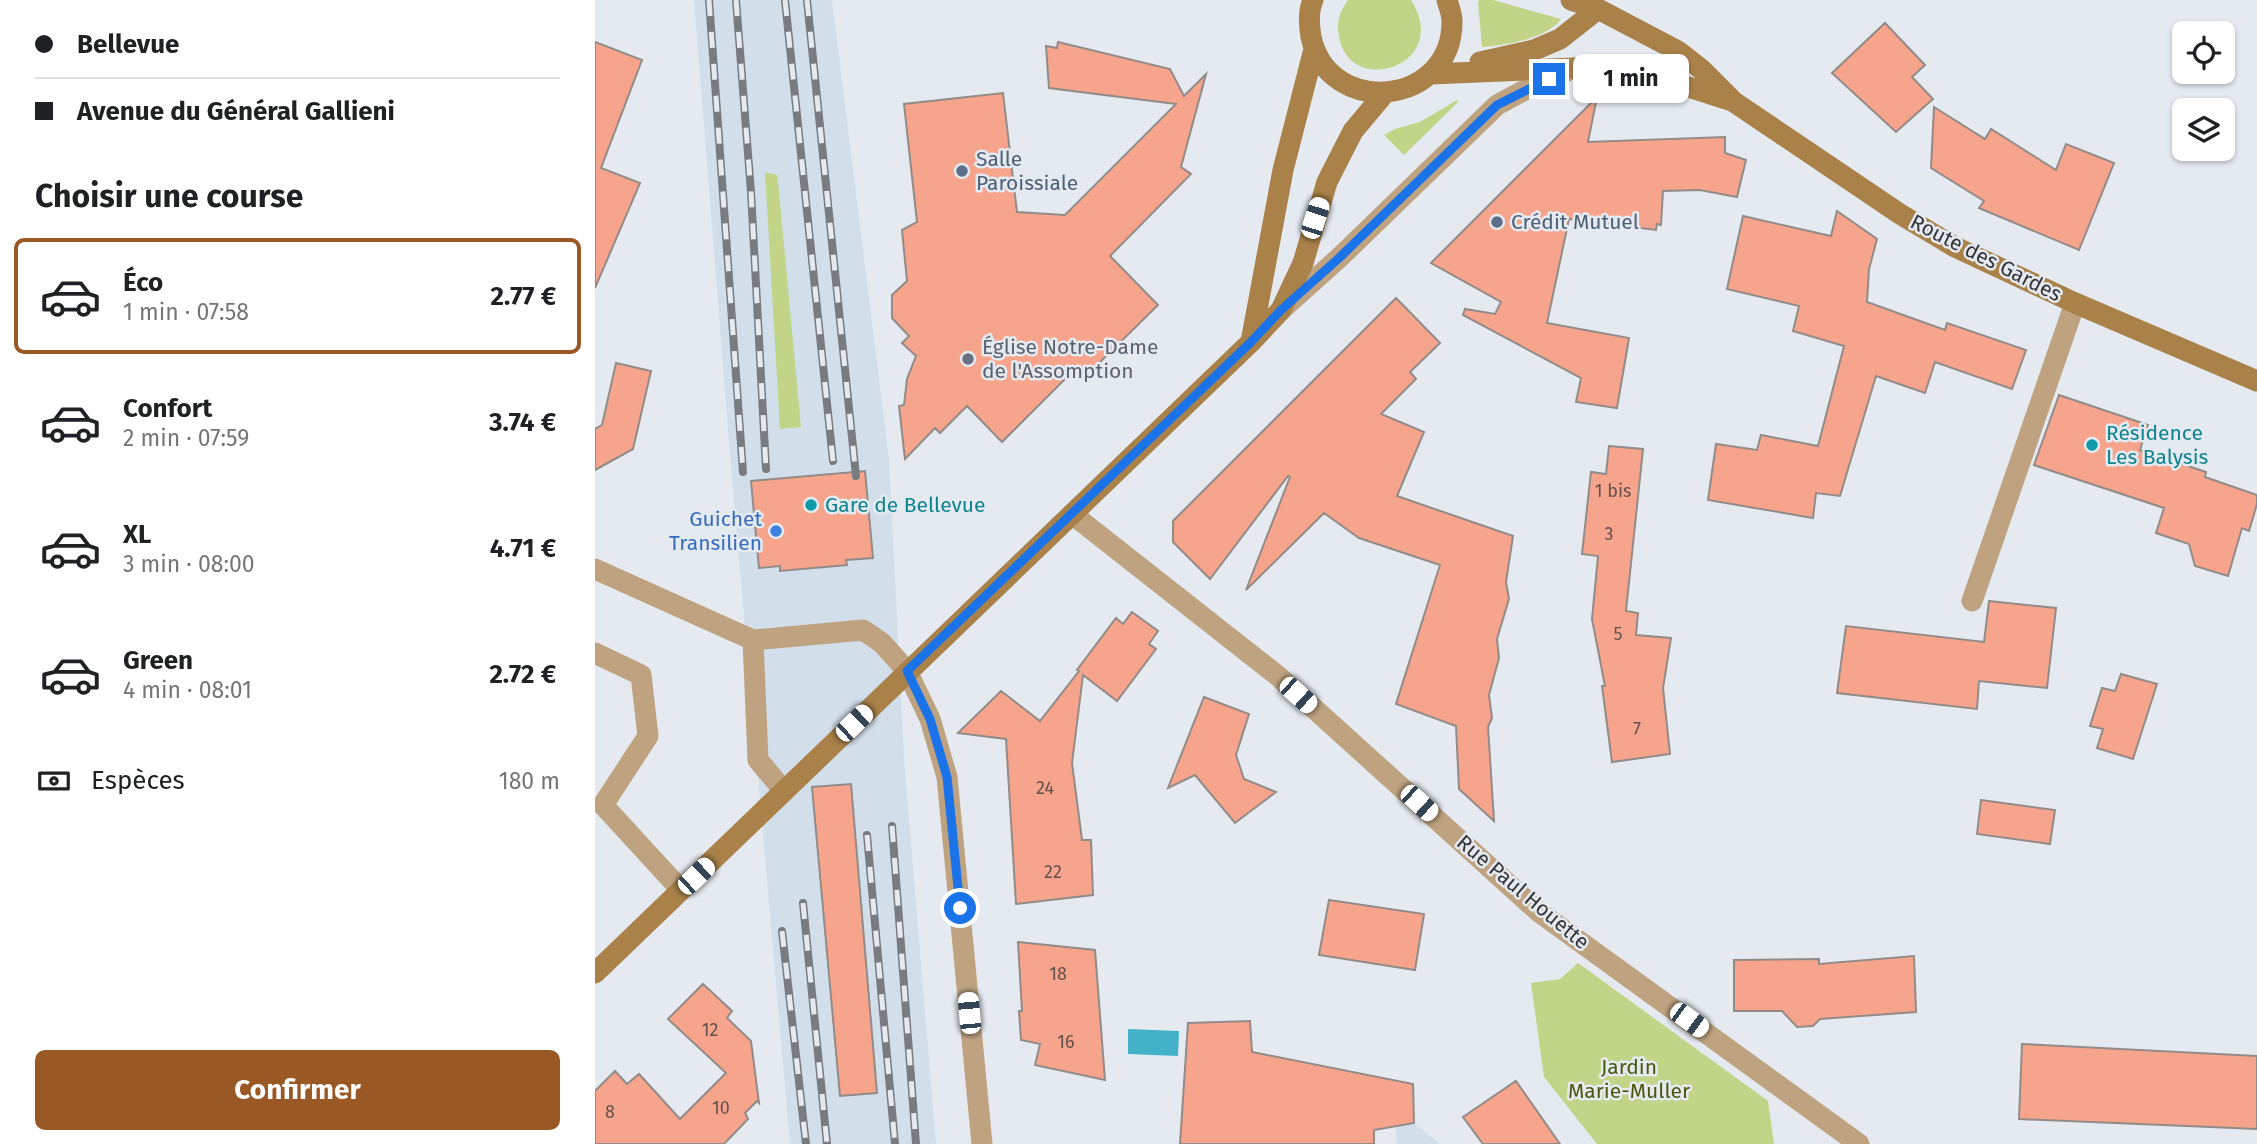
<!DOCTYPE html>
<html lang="fr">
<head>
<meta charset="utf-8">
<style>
  :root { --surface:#fff; --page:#f2f2f2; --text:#202124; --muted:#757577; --line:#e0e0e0; --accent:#995824 }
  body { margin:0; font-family:"Fira Sans",sans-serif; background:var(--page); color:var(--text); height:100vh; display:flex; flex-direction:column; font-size:26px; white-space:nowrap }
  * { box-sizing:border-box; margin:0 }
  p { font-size:23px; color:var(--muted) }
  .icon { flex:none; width:38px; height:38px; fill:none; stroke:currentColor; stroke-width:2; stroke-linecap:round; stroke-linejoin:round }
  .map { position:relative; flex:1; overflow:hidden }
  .side { display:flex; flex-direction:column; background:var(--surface); width:595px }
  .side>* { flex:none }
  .top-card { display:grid; align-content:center; height:154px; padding:0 35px; background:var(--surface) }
  .tools { position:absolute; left:1577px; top:21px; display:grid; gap:14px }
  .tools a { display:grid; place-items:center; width:63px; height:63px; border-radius:10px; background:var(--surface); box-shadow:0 2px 5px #0004; font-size:35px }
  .end { position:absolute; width:32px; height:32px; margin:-16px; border:9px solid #1a73e8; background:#fff; box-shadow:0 0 0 4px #fff }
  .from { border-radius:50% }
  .bubble { position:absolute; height:49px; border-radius:10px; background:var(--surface); box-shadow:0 2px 5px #0004; font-size:23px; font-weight:700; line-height:49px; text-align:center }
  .car { position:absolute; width:21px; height:42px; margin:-21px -10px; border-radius:9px; box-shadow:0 0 5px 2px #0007; background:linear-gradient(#fff 24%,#345 0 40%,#fff 0 76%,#345 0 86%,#fff 0) }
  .top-card b { display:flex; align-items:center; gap:24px; height:66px; font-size:26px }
  .top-card b+b { border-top:2px solid var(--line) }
  .top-card i { width:18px; height:18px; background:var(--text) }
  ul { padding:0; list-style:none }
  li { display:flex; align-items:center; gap:21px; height:116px; margin:0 14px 10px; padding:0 21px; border:4px solid transparent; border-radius:10px }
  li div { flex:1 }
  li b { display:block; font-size:26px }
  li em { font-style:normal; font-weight:700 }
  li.active { border-color:var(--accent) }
  li>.icon { width:63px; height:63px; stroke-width:1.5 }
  h2 { padding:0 35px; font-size:32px; line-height:84px }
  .pay { display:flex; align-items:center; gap:18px; height:77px; padding:0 35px; font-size:26px }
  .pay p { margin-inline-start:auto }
  .cta { display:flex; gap:14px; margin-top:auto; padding:14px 35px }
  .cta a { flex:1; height:80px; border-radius:10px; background:var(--accent); color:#fff; font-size:28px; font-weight:700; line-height:80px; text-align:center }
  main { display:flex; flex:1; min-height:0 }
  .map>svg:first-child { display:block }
  .built { fill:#d3deeb }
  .green { fill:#c2d487 }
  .water { fill:#43b2c9 }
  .building { fill:#f7a48d; stroke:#938b88; stroke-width:2 }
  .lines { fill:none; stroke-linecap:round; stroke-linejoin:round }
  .lane { stroke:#bfa380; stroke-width:21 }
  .street { stroke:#bfa380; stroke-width:21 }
  .secondary { stroke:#a98149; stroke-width:21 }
  .rail-casing { stroke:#787c80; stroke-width:8 }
  .rail { stroke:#e4eaf0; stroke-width:5; stroke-dasharray:16; stroke-linecap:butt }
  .route { stroke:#1a73e8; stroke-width:9 }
  .service-dot { fill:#5c6f8a; stroke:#e4eaf0; stroke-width:2.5 }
  .worship-dot { fill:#6b7280; stroke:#e4eaf0; stroke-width:2.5 }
  .culture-dot { fill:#0f9aa8; stroke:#e4eaf0; stroke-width:2.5 }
  .shop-dot { fill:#3f7fe0; stroke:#e4eaf0; stroke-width:2.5 }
  .labels { text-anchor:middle; stroke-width:5; stroke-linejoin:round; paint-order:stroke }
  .number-label { font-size:18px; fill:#64514d }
  .service-label { font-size:21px; fill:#4e5e75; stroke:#e4eaf0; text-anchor:start }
  .street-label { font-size:21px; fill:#333538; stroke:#e4eaf0 }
  .worship-label { font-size:21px; fill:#5b616d; stroke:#e4eaf0; text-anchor:start }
  .culture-label { font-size:21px; fill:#0d838f; stroke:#e4eaf0; text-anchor:start }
  .shop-label { font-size:21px; fill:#366cbe; stroke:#e4eaf0; text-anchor:end }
  .park-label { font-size:21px; fill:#4a570a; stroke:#e4eaf0 }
</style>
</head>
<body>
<main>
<section class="side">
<div class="top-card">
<b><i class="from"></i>Bellevue</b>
<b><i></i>Avenue du Général Gallieni</b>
</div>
<h2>Choisir une course</h2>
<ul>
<li class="active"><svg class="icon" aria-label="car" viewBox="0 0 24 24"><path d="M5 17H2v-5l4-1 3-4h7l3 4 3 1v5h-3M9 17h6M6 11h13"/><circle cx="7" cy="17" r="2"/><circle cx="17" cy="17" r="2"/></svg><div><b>Éco</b><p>1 min · 07:58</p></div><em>2.77 €</em></li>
<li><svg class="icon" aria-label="car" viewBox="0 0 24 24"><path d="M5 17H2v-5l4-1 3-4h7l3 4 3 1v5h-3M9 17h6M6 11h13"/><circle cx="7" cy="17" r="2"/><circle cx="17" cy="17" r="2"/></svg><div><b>Confort</b><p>2 min · 07:59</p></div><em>3.74 €</em></li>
<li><svg class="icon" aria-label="car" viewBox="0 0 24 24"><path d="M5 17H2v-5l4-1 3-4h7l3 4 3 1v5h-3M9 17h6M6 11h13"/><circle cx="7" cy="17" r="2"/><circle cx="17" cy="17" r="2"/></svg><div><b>XL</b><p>3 min · 08:00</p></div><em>4.71 €</em></li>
<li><svg class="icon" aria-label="car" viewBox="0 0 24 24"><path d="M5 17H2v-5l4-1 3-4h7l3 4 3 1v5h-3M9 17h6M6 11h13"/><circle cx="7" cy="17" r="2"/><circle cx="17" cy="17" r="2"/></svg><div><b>Green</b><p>4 min · 08:01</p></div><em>2.72 €</em></li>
</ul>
<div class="pay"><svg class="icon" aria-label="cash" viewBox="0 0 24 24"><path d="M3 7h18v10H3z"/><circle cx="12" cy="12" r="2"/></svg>Espèces<p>180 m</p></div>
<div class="cta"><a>Confirmer</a></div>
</section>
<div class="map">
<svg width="1662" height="1144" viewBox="0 0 1662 1144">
  <rect width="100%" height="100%" fill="#e4eaf0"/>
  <path class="built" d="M99,0H237L294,459L309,759L341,1144H195L137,478Z
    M819,1123L845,1144H802L801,1126Z"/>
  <path class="green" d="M753,0H816C858,67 753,98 744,36C741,22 745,11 753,0Z
    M885,0H898L966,19C952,39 910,45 887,47L883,2Z
    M862,100L863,102L809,155L789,135L800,129L825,122Z
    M170,172L182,175L184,192L206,427L185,429Z
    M983,963L1173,1101L1179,1144H1002L949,1077L936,983L965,979Z"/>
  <path class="water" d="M533,1029L584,1031L583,1056L533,1054Z"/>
  <path class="building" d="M1290,23L1330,65L1317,77L1338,99L1301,132L1237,73Z
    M0,42L47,60L6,168L45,183L0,288Z
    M463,42L575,69L589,96L611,74L586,167L596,174L515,256L563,305L491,376L481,368L407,442L372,406L345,433L340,428L310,459L304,406L309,405L312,379L321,356L307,343L314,336L297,318V295L312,281L307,230L322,222L309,104L408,93L422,212L470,215L581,104L454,88L451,46L462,48Z
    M1002,97L993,142L1130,137V153L1151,160L1142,197L1105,190L1068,191L1066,225L1062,224L1061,230L974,219L952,323L1034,338L1022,408L981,402L986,378L868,315L870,309L900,314L906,302L836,263Z
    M1339,107L1390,139L1396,129L1461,170L1471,144L1519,163L1484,250L1384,208L1389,201L1336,168Z
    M1242,211L1282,239L1274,269L1272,302L1350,330L1352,323L1431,350L1417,389L1340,362L1330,393L1281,376L1245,496L1221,493L1218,518L1113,500L1121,444L1162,450L1166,435L1223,446L1249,346L1198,331L1204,306L1132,289L1148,216L1236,236Z
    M801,298L845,343L815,372L821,379L786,414L829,432L802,496L918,536L911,582L914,599L902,639L904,658L894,695L897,718L893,727L899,821L864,789L861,726L801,704L845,565L764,538L729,513L651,590L695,477L693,476L615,579L578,542V521Z
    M21,363L56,371L38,449L0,470V429L7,425Z
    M1464,395L1553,425L1545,450L1611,472L1610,477L1662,495V504L1654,531L1647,528L1633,576L1600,566L1594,544L1561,533L1569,508L1439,465Z
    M1014,446L1048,449L1031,611L1043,613L1041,635L1076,638L1068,688L1075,754L1017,762L1007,686H1010L997,619L1003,556L987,554L996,472L1011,474Z
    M270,471L278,558L251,560L252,565L185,571V566L164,568L156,481Z
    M1394,601L1461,608L1452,688L1384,681L1382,709L1242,693L1251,626L1389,642Z
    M537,612L563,631L554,644L561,649L522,701L488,675L477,763L487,840H496L498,895L421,904L411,739L363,733L406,691L445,721L484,671L482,670L521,618L528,624Z
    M1526,674L1562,684L1538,759L1502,748L1508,729L1495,726L1507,688L1520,691Z
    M609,697L654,714L641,755L649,779L681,792L640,823L600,775L573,788Z
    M256,784L282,1093L245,1096L217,787Z
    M1386,800L1460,810L1455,844L1382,834Z
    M734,900L829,914L820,970L724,955Z
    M423,942L500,950L510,1080L440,1065L445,1044L426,1040L424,1011H427Z
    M1319,956L1321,1012L1225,1019L1218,1026L1202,1027L1187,1011H1139V960L1224,959V964Z
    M108,984L137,1011L132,1018L156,1041L164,1103L162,1101L150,1113L153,1119L129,1144H0V1091L20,1071L32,1084L44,1074L85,1119L131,1073L73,1019Z
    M655,1021L657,1052L818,1084L819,1123L779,1130V1144H585L593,1023Z
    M1427,1044L1662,1056V1129L1424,1119Z
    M921,1081L965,1144H888L868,1117Z"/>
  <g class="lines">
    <path class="lane" d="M1377,601L1480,303
      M0,653L46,675L53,736L8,805L86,890"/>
    <path class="street" d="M686,310L744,258L902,105L928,91L979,68
      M477,514L683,676L944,912L1264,1144
      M0,569L158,640L268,630L287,643L312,671L335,719L352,777L387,1144
      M158,640L163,760L189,791"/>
    <path class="secondary" d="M718,0C713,11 714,25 716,37C734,119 858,106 857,21C857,14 854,7 852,0
      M976,0L1003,9L1083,51L1106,69L1139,102L1305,214L1360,247L1480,303L1662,381
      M885,62L939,50L965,39L1003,9
      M836,74L979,68L1056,75L1134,100
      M656,342L688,170L719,49
      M0,973L656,342L686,310L708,263L732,182L758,131L789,94"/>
    <defs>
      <path id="rail" d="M114,0L148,472
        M141,0L156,192L171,469
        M190,0L238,461
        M212,0L261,476
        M297,826L321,1144
        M272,835L300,1144
        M208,903L232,1144
        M187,931L211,1144"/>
    </defs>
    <use href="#rail" class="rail-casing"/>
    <use href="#rail" class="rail"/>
  </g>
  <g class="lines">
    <path class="route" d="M365,908L352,777L335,719L312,671L656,342L686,310L744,258L902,105L954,79"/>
  </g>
  <g class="service-dot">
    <circle cx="367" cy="171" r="7"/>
    <circle cx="902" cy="222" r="7"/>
  </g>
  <circle class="worship-dot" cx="373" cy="359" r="7"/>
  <g class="culture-dot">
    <circle cx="1497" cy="445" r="7"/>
    <circle cx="216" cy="505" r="7"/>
  </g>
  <circle class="shop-dot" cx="181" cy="531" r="7"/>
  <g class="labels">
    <g class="number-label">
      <text x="1018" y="497">1 bis</text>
      <text x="1014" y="540">3</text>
      <text x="1023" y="640">5</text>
      <text x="1042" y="735">7</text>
      <text x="450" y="794">24</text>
      <text x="458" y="878">22</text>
      <text x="463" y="980">18</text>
      <text x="115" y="1036">12</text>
      <text x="471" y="1048">16</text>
      <text x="126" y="1114">10</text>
      <text x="15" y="1118">8</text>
    </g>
    <g class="service-label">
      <text x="381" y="166">Salle<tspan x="381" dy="24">Paroissiale</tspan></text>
      <text x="916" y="229">Crédit Mutuel</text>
    </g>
    <g class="street-label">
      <text transform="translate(1391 258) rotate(27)" y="7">Route des Gardes</text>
      <text transform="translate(928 892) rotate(40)" y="7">Rue Paul Houette</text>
    </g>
    <g class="worship-label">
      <text x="387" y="354">Église Notre-Dame<tspan x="387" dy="24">de l'Assomption</tspan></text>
    </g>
    <g class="culture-label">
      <text x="1511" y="440">Résidence<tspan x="1511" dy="24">Les Balysis</tspan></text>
      <text x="230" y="512">Gare de Bellevue</text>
    </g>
    <g class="shop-label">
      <text x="167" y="526">Guichet<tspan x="167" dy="24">Transilien</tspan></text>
    </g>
    <g class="park-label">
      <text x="1034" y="1074">Jardin<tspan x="1034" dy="24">Marie-Muller</tspan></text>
    </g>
  </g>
</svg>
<div class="tools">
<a><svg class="icon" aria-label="locate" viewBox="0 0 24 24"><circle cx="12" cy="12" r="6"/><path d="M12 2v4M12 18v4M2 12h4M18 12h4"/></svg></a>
<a><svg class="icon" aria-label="layers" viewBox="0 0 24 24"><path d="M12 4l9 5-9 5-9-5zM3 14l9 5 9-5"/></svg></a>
</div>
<i class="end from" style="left:365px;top:908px"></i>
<i class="end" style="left:954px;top:79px"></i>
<div class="bubble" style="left:978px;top:54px;width:116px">1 min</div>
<i class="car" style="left:720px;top:218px;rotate:18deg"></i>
<i class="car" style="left:703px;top:695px;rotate:132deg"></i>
<i class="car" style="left:259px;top:723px;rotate:46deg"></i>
<i class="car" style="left:824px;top:803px;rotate:132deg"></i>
<i class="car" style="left:101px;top:876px;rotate:46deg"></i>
<i class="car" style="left:374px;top:1013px;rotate:355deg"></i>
<i class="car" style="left:1094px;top:1020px;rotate:126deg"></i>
</div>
</main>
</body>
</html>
